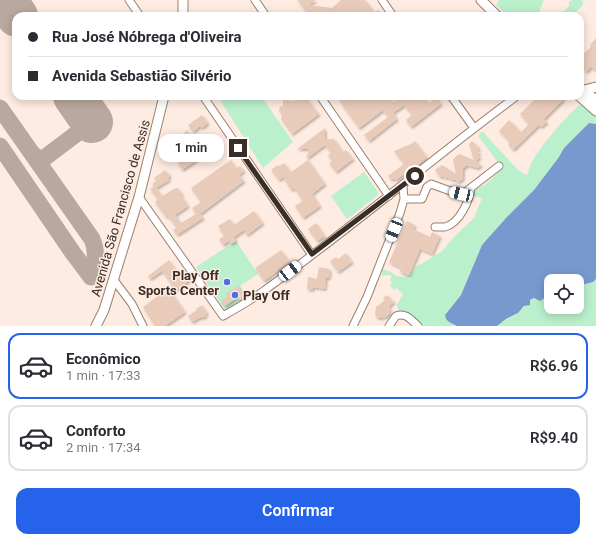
<!DOCTYPE html>
<html lang="pt">
<head>
<meta charset="utf-8">
<style>
  :root { --surface:#fff; --page:#f2f2f3; --text:#2b2b33; --muted:#7c7c81; --line:#e1e1e2; --accent:#2563eb }
  body { margin:0; font-family:Roboto,sans-serif; background:var(--page); color:var(--text); height:100vh; display:flex; flex-direction:column; font-size:15px; white-space:nowrap }
  * { box-sizing:border-box; margin:0 }
  p { font-size:13px; color:var(--muted) }
  .icon { flex:none; width:22px; height:22px; fill:none; stroke:currentColor; stroke-width:2; stroke-linecap:round; stroke-linejoin:round }
  .map { position:relative; height:326px; overflow:hidden }
  .drawer { display:flex; flex-direction:column; background:var(--surface); flex:1 }
  .drawer>* { flex:none }
  .top-card { position:absolute; left:12px; top:12px; width:572px; height:88px; border-radius:12px; box-shadow:0 2px 10px #0003; display:grid; align-content:center; height:88px; padding:0 16px; background:var(--surface) }
  .fabs { position:absolute; left:544px; top:274px; display:grid; gap:8px }
  .fabs a { display:grid; place-items:center; width:40px; height:40px; border-radius:8px; background:var(--surface); box-shadow:0 2px 10px #0003; font-size:20px }
  .end { position:absolute; width:18px; height:18px; margin:-9px; border:5px solid #3a2e27; background:#fff; box-shadow:0 0 0 2px #fff }
  .from { border-radius:50% }
  .bubble { position:absolute; height:28px; border-radius:12px; background:var(--surface); box-shadow:0 2px 10px #0003; font-size:13px; font-weight:600; line-height:28px; text-align:center }
  .car { position:absolute; width:12px; height:24px; margin:-12px -6px; border-radius:5px; box-shadow:0 0 3px 1px #0007; background:linear-gradient(#fff 24%,#345 0 40%,#fff 0 76%,#345 0 86%,#fff 0) }
  .top-card b { display:flex; align-items:center; gap:14px; height:38px; font-size:15px }
  .top-card b+b { border-top:1px solid var(--line) }
  .top-card i { width:10px; height:10px; background:var(--text) }
  ul { padding:7px 0 0; list-style:none }
  li { display:flex; align-items:center; gap:12px; height:66px; margin:0 8px 6px; padding:0 8px; border:2px solid var(--line); border-radius:12px }
  li div { flex:1 }
  li b { display:block; font-size:15px }
  li em { font-style:normal; font-weight:600 }
  li.on { border-color:var(--accent) }
  li>.icon { width:36px; height:36px; stroke-width:1.5 }
  .primary-button { display:flex; gap:8px; margin-top:auto; padding:8px 16px }
  .primary-button a { flex:1; height:46px; border-radius:12px; background:var(--accent); color:#fff; font-size:16px; font-weight:600; line-height:46px; text-align:center }
  .map>svg:first-child { display:block }
  .green { fill:#bbf0cc }
  .water { fill:#7799ce }
  .lines { fill:none; stroke-linecap:round; stroke-linejoin:round }
  .taxiway { stroke:#b8a89f; stroke-width:17 }
  .runway { stroke:#b8a89f; stroke-width:42 }
  .building { fill:#e9cbba; filter:url(#shadow) }
  .minor-casing { stroke:#9b8070; stroke-width:9 }
  .tertiary-casing { stroke:#9b8070; stroke-width:11 }
  .minor { stroke:#fff; stroke-width:7 }
  .tertiary { stroke:#fff; stroke-width:9 }
  .route { stroke:#3a2e27; stroke-width:5 }
  .poi-dot { fill:#4772e4; stroke:#feebe1; stroke-width:1.5 }
  .labels { text-anchor:middle; stroke-width:3; stroke-linejoin:round; paint-order:stroke }
  .street-label { font-size:13px; fill:#3a2e27; stroke:#feebe1 }
  .poi-label { font-size:13px; font-weight:bold; fill:#3a2e27; stroke:#feebe1; text-anchor:end }
</style>
</head>
<body>
<div class="map">
<svg width="596" height="326" viewBox="0 0 596 326">
  <defs>
    <filter id="shadow"><feDropShadow dx="1.5" dy="2" stdDeviation="1" flood-color="#0004"/></filter>
  </defs>
  <rect width="100%" height="100%" fill="#feebe1"/>
  <path class="green" d="M499,0H544L537,16H508L496,5Z
    M572,0H581L583,2V5L571,16H555L558,12L562,13L569,6V2Z
    M226,96H261L293,142L263,168L220,100Z
    M579,105H582L596,117V124L589,123L564,148L559,157L534,190L506,218L482,245L461,295L445,315L449,322L457,326H420L399,312L397,305L403,294L396,288L394,290L390,286L392,282L390,280L392,276L388,275L382,276V269L391,272L396,276L403,277L410,275L416,267L441,252L456,235L474,218L482,198L473,196L472,191L485,185L500,171L501,168L499,164L479,137V133L483,132L518,170L526,175L528,174C528,158 567,116 579,105Z
    M364,172L378,192L377,196L347,219L331,196Z
    M236,241L258,274L240,286L248,299L227,313L196,267Z
    M596,279V326H497C503,321 510,318 517,314C521,310 524,306 529,303L530,300C536,297 540,301 546,296L548,298L551,297V307H577V286L593,282Z"/>
  <path class="water" d="M589,123L596,124V279L593,282L577,286V281H551V297L548,298L546,297L540,301L534,298L530,300V305L524,306L518,313L506,319L497,326H457L449,322L446,319L445,315L461,295L482,245L506,218L534,190L559,157L564,148Z"/>
  <g class="lines">
    <path class="taxiway" d="M0,108L92,239C98,252 95,264 91,277
      M0,146L73,253L91,277
      M34,155L37,158L43,159L92,122"/>
    <path class="runway" d="M5,0L17,16
      M74,96L92,122"/>
  </g>
  <path class="building" d="M297,0H316L309,5L332,8L341,0H365L375,13L378,10L383,16H336L332,11L325,16H310Z
    M596,38V71L591,67L586,72L580,65V57L591,47L590,45Z
    M292,96H305L319,114L292,134L281,119L283,113L279,112L280,106L283,107V100L295,101Z
    M340,96H351L352,98L355,96H381L384,100L389,96L393,102L402,96H423L429,103L436,97L441,104L411,127L406,120L412,115L404,105L393,113L397,119L369,141L364,135L388,117L383,110L359,128L342,105H343L339,100L341,98Z
    M538,96H561L564,99L544,119L547,122L541,127L539,125L513,150L508,144L510,142L499,131L509,120L521,132L529,124L520,114Z
    M202,115L208,123L202,128L200,126L193,132L188,125Z
    M325,128V139H334L343,152L346,150L353,159L336,172L329,163L332,161L328,155L331,153L325,145L306,159L309,149H297Z
    M187,130L199,148L196,150L201,157L182,170L178,163L185,158L177,148L183,144L182,142L186,139L183,134Z
    M415,141L427,157L410,171L409,170L396,180L394,178L392,180L388,176L404,164L394,151L411,144Z
    M472,141L479,148L477,151L480,153L477,155L480,157L476,161L481,165L478,168L467,165L463,169V179L458,182L456,180L450,179L448,177L445,178L443,176L440,177L435,170L442,165L456,174L453,159L459,154L474,160L469,144Z
    M231,160L236,168L240,166L244,171L239,175L244,181L200,214L203,218L177,235L173,230L176,228L175,225L168,216L166,217L155,202L158,199L150,189L153,187V183L156,181L154,178L165,170L170,176L168,178L169,180L156,188L162,196L176,188H178L182,194L181,195L188,206L175,215L181,223L196,214L192,208L201,202L191,188Z
    M308,160L325,184L312,194L320,206L303,218L295,206L303,201L294,188L291,190L283,177L279,180L271,170L278,165L279,166L284,163L291,172Z
    M254,211L263,223L247,235L244,230L234,237L236,241L231,244L229,241L223,245L219,239L224,236L218,226L230,219L234,225Z
    M407,221L415,225L413,229L430,237L432,232L440,236L432,254L420,249L409,275L400,272L401,268L389,262Z
    M316,223L325,236L317,241L308,229Z
    M281,250L290,262L264,281L255,268Z
    M346,253L352,262L338,272L330,261L336,257L338,259Z
    M169,260L182,278L186,275L190,280L172,293L185,312L165,326H155L143,307L172,285L162,271L150,279L148,276Z
    M319,267L330,269L329,278H326L325,289L313,287V290L307,289L308,277L317,279Z
    M238,286L245,297L240,300L238,297L225,306L221,300L228,296L226,293Z
    M387,295L394,302L389,306L390,312L389,314L386,317L378,318L375,315L376,307L385,300L383,298Z
    M202,305L207,313L205,314L206,316L202,318L201,317L192,322L188,316L197,310L196,309Z"/>
  <g class="lines">
    <defs>
      <path id="minor" d="M129,0L140,16
        M255,0L266,16
        M382,0L393,16
        M203,96L312,255
        M320,96L389,196
        M451,96L474,128
        M139,197L223,316C239,307 255,298 269,287C354,226 433,158 517,96
        M404,199H422L427,187L431,184L453,192L464,193L499,166
        M435,227C438,227 442,227 445,227C460,223 469,201 471,188
        M114,280L132,304L143,326
        M353,326L367,297L400,213L404,199L403,186
        M389,326L396,316C406,312 411,320 418,326"/>
      <path id="tertiary" d="M183,0V16
        M481,0L497,16
        M580,88L596,100
        M581,93L584,90L596,87
        M579,96L596,111
        M96,326L104,310L139,197L164,96"/>
    </defs>
    <use href="#minor" class="minor-casing"/>
    <use href="#tertiary" class="tertiary-casing"/>
    <use href="#minor" class="minor"/>
    <use href="#tertiary" class="tertiary"/>
  </g>
  <g class="lines">
    <path class="route" d="M238,148L312,254L415,176"/>
  </g>
  <g class="poi-dot">
    <circle cx="227" cy="282" r="4"/>
    <circle cx="235" cy="295" r="4"/>
  </g>
  <g class="labels">
    <g class="street-label">
      <text transform="translate(120 208) rotate(-74)" y="5">Avenida São Francisco de Assis</text>
    </g>
    <g class="poi-label">
      <text x="219" y="280">Play Off<tspan x="219" dy="15">Sports Center</tspan></text>
      <text x="243" y="300" text-anchor="start">Play Off</text>
    </g>
  </g>
</svg>
<div class="fabs">
<a><svg class="icon" aria-label="locate" viewBox="0 0 24 24"><circle cx="12" cy="12" r="6"/><path d="M12 2v4M12 18v4M2 12h4M18 12h4"/></svg></a>
</div>
<i class="end from" style="left:415px;top:176px"></i>
<i class="end" style="left:238px;top:148px"></i>
<div class="bubble" style="left:158px;top:134px;width:66px">1 min</div>
<i class="car" style="left:461px;top:194px;rotate:283deg"></i>
<i class="car" style="left:394px;top:230px;rotate:202deg"></i>
<i class="car" style="left:290px;top:271px;rotate:53deg"></i>
<div class="top-card">
<b><i class="from"></i>Rua José Nóbrega d'Oliveira</b>
<b><i></i>Avenida Sebastião Silvério</b>
</div>
</div>
<section class="drawer">
<ul>
<li class="on"><svg class="icon" aria-label="car" viewBox="0 0 24 24"><path d="M5 17H2v-5l4-1 3-4h7l3 4 3 1v5h-3M9 17h6M6 11h13"/><circle cx="7" cy="17" r="2"/><circle cx="17" cy="17" r="2"/></svg><div><b>Econômico</b><p>1 min · 17:33</p></div><em>R$6.96</em></li>
<li><svg class="icon" aria-label="car" viewBox="0 0 24 24"><path d="M5 17H2v-5l4-1 3-4h7l3 4 3 1v5h-3M9 17h6M6 11h13"/><circle cx="7" cy="17" r="2"/><circle cx="17" cy="17" r="2"/></svg><div><b>Conforto</b><p>2 min · 17:34</p></div><em>R$9.40</em></li>
</ul>
<div class="primary-button"><a>Confirmar</a></div>
</section>
</body>
</html>
